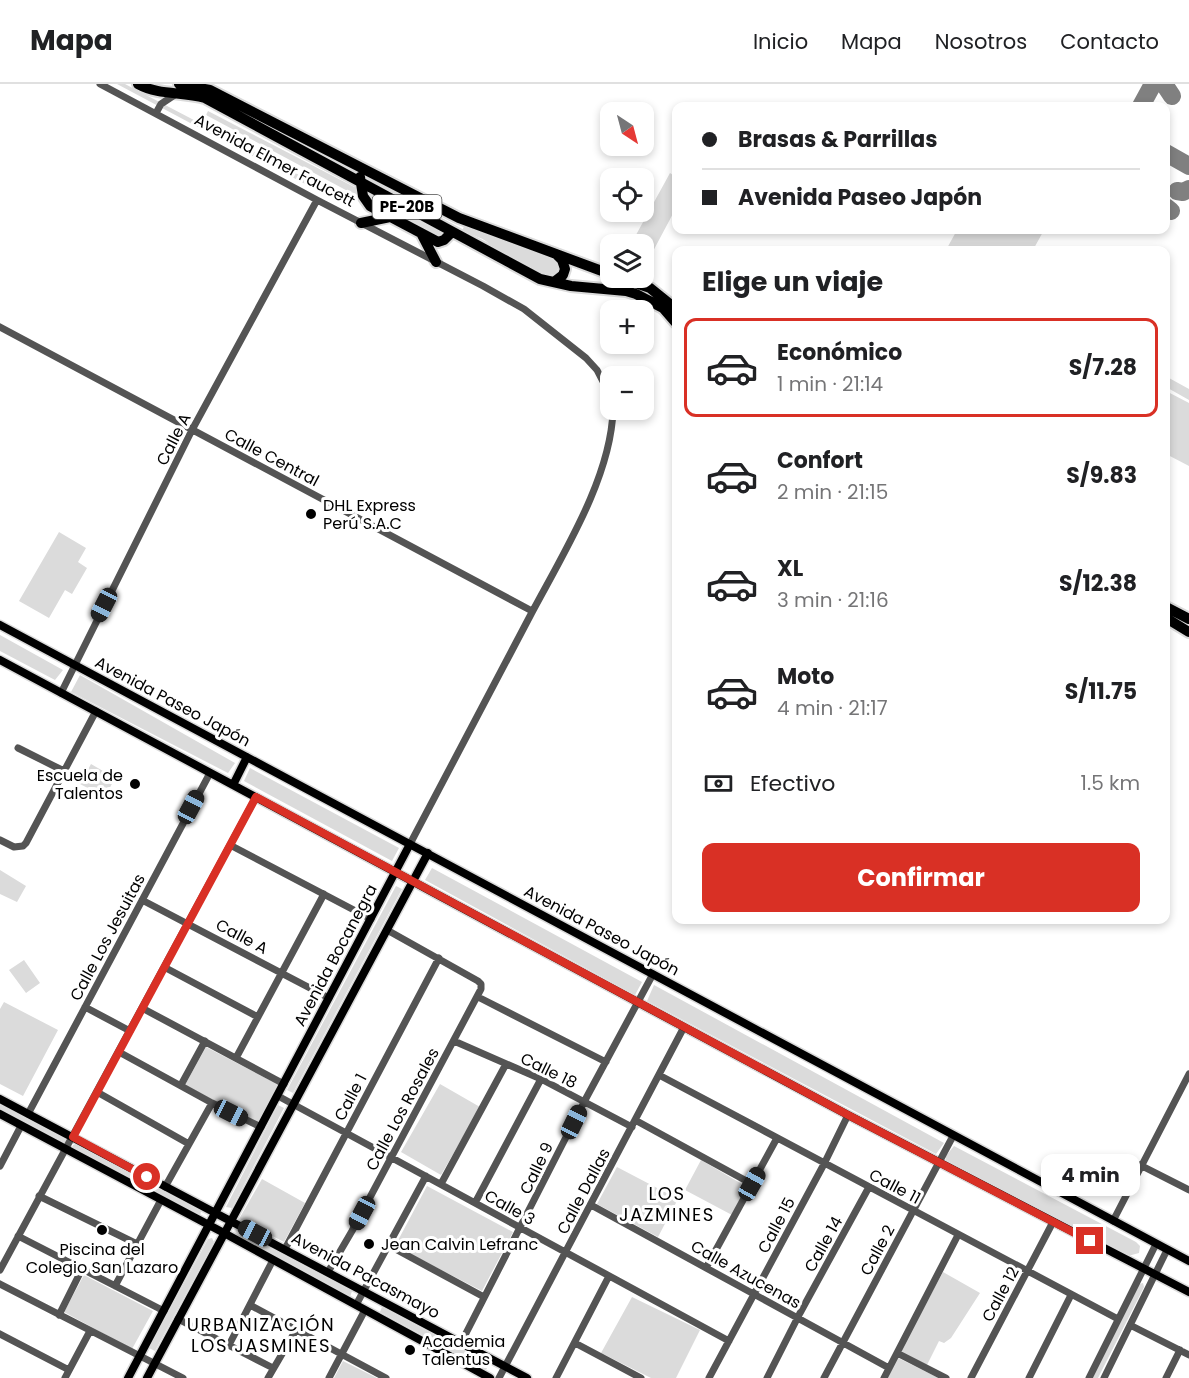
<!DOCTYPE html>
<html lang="es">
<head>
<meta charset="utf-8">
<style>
  :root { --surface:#fff; --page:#f2f2f2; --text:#202124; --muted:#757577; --line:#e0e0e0; --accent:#d93025 }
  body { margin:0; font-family:Poppins,sans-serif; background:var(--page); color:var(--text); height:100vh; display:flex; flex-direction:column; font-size:22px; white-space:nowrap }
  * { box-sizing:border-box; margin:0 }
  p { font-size:20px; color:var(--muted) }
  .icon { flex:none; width:33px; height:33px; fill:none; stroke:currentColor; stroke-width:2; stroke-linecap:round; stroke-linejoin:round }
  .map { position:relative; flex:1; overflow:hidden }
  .drawer { position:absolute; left:672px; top:162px; width:498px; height:678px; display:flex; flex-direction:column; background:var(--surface); border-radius:12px; box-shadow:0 3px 9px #0003 }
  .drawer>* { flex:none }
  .hud { position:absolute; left:672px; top:18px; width:498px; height:132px; border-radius:12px; box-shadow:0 3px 9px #0003; display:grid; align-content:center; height:132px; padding:0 30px; background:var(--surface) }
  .needle { width:39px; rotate:144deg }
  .controls { position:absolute; left:600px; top:18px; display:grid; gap:12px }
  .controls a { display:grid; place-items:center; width:54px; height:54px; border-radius:12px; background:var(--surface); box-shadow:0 3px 9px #0003; font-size:30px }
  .end { position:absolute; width:27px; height:27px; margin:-14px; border:8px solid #d93025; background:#fff; box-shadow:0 0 0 3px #fff }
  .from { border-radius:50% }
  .bubble { position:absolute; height:42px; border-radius:12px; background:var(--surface); box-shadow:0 3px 9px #0003; font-size:20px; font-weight:700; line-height:42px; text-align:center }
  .car { position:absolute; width:18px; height:36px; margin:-18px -9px; border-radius:8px; box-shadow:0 0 4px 2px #0007; background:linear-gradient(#222 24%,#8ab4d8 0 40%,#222 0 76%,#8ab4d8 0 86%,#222 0) }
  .hud b { display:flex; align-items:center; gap:21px; height:57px; font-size:22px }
  .hud b+b { border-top:2px solid var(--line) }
  .hud i { width:15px; height:15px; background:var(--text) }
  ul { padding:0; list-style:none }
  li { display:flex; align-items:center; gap:18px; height:99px; margin:0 12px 9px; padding:0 18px; border:3px solid transparent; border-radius:12px }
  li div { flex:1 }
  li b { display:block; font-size:22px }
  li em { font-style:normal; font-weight:700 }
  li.on { border-color:var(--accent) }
  li>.icon { width:54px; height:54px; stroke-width:1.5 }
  h2 { padding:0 30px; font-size:27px; line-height:72px }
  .pay { display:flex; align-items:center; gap:15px; height:66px; padding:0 30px; font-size:22px }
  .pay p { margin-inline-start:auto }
  .cta { display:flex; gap:12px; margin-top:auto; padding:12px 30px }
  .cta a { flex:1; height:69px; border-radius:12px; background:var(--accent); color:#fff; font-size:24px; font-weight:700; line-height:69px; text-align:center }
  header { display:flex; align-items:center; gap:36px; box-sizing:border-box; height:84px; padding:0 30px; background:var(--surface); border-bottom:2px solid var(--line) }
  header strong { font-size:28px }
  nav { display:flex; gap:33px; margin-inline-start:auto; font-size:21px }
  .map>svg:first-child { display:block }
  .green { fill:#dbdbdb }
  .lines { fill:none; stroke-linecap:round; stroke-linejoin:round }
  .taxiway { stroke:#808080; stroke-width:18 }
  .major-casing { stroke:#dbdbdb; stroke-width:11 }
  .highway-casing { stroke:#dbdbdb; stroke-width:14 }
  .minor { stroke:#545454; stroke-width:7 }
  .major { stroke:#000; stroke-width:8 }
  .highway { stroke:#000; stroke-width:10 }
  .route { stroke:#d93025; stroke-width:8 }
  .poi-dot { fill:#000; stroke:#fff; stroke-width:2 }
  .labels { text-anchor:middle; stroke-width:6; stroke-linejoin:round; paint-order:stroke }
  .shield { fill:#fff; stroke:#4c4c4c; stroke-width:1.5 }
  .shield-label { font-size:15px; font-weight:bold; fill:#000 }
  .street-label { font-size:16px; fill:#000; stroke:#fff }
  .poi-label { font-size:16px; fill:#000; stroke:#fff; text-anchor:start }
  .neighbourhood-label { font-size:18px; letter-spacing:1.5px; fill:#000; stroke:#fff }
</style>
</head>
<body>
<header>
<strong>Mapa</strong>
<nav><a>Inicio</a><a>Mapa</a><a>Nosotros</a><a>Contacto</a></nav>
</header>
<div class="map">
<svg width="1189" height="1294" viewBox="0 0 1189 1294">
  <rect width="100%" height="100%" fill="#fff"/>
  <path class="green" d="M117,0H125L324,104L322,109Z
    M208,27L441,148L443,151L437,155L206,31Z
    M670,89L676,93V124L651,171L644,167V160H631Z
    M465,140L556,175L559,182C556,191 552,192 543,191L492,163C485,153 472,152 462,147Z
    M957,146H1044L1033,166H946Z
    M1169,294L1189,305V316L1166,303Z
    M1166,307L1189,319V382L1166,370Z
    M59,448L86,464L78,478L87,484L72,510L65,506L49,534L19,517Z
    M0,551L63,586L55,596L0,567Z
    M80,591L235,679L228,689L71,608Z
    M91,680L115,694L105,713L80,700Z
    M250,684L399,764L392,777L244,697Z
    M432,784L642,898L635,911L425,796Z
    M0,786L26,802L17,818L0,810Z
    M396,802L402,805L293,1009L287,1006Z
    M24,876L40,899L26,909L9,886Z
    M654,901L944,1059L936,1070L647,917Z
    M4,918L58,946L23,1012L0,1000V925Z
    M206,963L279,1001L258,1040L185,1001Z
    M440,1000L480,1023L441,1091L401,1068Z
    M0,1015L73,1053L66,1066L0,1030Z
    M278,1021L284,1024L232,1124L226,1123Z
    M73,1061H77L201,1127L200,1132L72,1065Z
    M954,1062L1136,1158L1140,1162L1139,1169L1128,1172L946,1076L945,1073Z
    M701,1076L747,1103L732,1131L685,1106Z
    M617,1083L678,1115L658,1153L597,1120Z
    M262,1095L305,1119L284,1158L239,1135Z
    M427,1102L513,1148L482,1207L395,1162Z
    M242,1149L352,1207L350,1213H346L239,1153Z
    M212,1154L214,1158L155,1267L149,1264L208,1155Z
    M943,1188L980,1209L951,1254L944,1259L939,1257L927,1281L900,1268Z
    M84,1191L153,1227L132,1265L64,1228Z
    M1143,1199L1144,1203L1098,1294H1092L1139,1200Z
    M632,1213L700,1246L676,1294H651L601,1269Z
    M382,1223L489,1280L486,1286L380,1228Z
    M896,1273L939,1294H886Z
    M343,1277L377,1294H334Z"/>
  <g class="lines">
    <path class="taxiway" d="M1164,0L1172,12
      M1141,22L1153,0
      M1166,69L1189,82
      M1177,107L1183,108L1189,105
      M1166,123L1171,127"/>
    <defs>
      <path id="major" d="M0,541L1189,1177
        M0,576L848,1031L1189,1208
        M233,701L247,673
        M0,1015L527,1294
        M0,1030L224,1149L490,1294
        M128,1294L410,760
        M147,1294L428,769"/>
      <path id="highway" d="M138,0C160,12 181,7 205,14L540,195L571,202L626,207L636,210L663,224L676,239
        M179,0L210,6L459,134L610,190
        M360,93L363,112L370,122L438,158L444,156L452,148
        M361,139L390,133
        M422,151L436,178
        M621,194L650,204L676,225
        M554,198L563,191L565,185L562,176L556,170
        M1166,523L1189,535
        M1166,534L1189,548"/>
    </defs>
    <use href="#major" class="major-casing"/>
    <use href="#highway" class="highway-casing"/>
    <path class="minor" d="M100,0L317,116L483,202L524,225L586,274L597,286L610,311
      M156,29L161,20L176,10
      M0,243L532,527
      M61,609L192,346L317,116
      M18,664L64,687
      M0,756L14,763L23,762L26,759L96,627
      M410,760C449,685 489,610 529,534C561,473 611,395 613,326
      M230,761L371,835
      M142,816L329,914
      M164,883L258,933
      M478,913L606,978
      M85,923L130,947
      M142,924L284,1000
      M454,957L541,995L632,1043
      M119,968L212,1019L261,1043
      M236,974L324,810
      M659,991L1118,1235
      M181,1001L205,957
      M97,1008L189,1060
      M278,1012L729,1257
      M28,1030L210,689
      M635,1036L752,1100
      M1140,1081L1189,1106
      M0,1082L21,1042
      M441,1100L506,980
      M165,1103L212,1019
      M39,1112L137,1160
      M475,1119L541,995
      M591,1121L889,1284
      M1113,1137L1189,990
      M18,1152L164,1227
      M388,1161L484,1213
      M285,1165L439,874
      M706,1184L777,1054
      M0,1186L256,713
      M328,1188L352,1147L481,905V900L478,897L387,846
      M0,1200L183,1294
      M115,1202L161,1116
      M250,1221L386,1294
      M356,1221L426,1092
      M59,1231L82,1185
      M178,1235L273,1284
      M1130,1241L1189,1271
      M0,1250L69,1286
      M461,1259L584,1018L653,890
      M575,1259L641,1294
      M229,1261L273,1176
      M897,1269L946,1294
      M65,1294L90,1247
      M268,1294L296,1246
      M329,1294L365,1226
      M499,1294L684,943
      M556,1294L609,1192
      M709,1294L824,1080L848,1031
      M767,1294L800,1229L869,1103
      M824,1294L953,1052
      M884,1294L958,1151
      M971,1294L1053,1138
      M1029,1294L1071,1211
      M1089,1294L1156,1160
      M1104,1294L1167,1166
      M1166,1294L1180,1266"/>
    <use href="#major" class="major"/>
    <use href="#highway" class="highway"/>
  </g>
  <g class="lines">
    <path class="route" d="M147,1093L73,1053L256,713L848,1031L1090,1157"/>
  </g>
  <g class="poi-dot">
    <circle cx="311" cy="430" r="6"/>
    <circle cx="135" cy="700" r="6"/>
    <circle cx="102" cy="1146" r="6"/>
    <circle cx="369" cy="1160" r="6"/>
    <circle cx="410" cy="1266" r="6"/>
  </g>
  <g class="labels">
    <rect class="shield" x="372.5" y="111" width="69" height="24" rx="4.5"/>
    <g class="shield-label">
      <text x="407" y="128">PE-20B</text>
    </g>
    <g class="street-label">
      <text transform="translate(275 76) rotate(28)" y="6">Avenida Elmer Faucett</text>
      <text transform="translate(173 355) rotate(-63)" y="6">Calle A</text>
      <text transform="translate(272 373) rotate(28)" y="6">Calle Central</text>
      <text transform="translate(173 617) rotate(28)" y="6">Avenida Paseo Japón</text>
      <text transform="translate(602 846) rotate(28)" y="6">Avenida Paseo Japón</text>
      <text transform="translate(242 852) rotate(28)" y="6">Calle A</text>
      <text transform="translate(107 853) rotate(-62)" y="6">Calle Los Jesuitas</text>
      <text transform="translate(335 871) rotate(-62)" y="6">Avenida Bocanegra</text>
      <text transform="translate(549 986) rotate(26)" y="6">Calle 18</text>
      <text transform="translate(350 1013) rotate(-62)" y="6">Calle 1</text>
      <text transform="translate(402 1025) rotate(-62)" y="6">Calle Los Rosales</text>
      <text transform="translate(536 1084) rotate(-64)" y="6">Calle 9</text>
      <text transform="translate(895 1102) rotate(28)" y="6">Calle 11</text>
      <text transform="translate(583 1107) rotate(-62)" y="6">Calle Dallas</text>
      <text transform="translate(510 1123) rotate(29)" y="6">Calle 3</text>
      <text transform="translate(776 1141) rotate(-62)" y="6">Calle 15</text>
      <text transform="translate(823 1160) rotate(-61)" y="6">Calle 14</text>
      <text transform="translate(877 1166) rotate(-62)" y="6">Calle 2</text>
      <text transform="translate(746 1190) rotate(29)" y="6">Calle Azucenas</text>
      <text transform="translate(366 1191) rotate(28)" y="6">Avenida Pacasmayo</text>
      <text transform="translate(1000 1210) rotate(-62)" y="6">Calle 12</text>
    </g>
    <g class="poi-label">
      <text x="323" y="427">DHL Express<tspan x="323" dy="18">Perú S.A.C</tspan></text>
      <text x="123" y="697" text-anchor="end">Escuela de<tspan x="123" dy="18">Talentos</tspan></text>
      <text x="381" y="1166">Jean Calvin Lefranc</text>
      <text x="102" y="1171" text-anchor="middle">Piscina del<tspan x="102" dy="18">Colegio San Lazaro</tspan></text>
      <text x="422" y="1263">Academia<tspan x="422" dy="18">Talentus</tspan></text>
    </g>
    <g class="neighbourhood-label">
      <text x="667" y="1116">LOS<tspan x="667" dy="21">JAZMINES</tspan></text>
      <text x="261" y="1247">URBANIZACIÓN<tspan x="261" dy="21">LOS JASMINES</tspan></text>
    </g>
  </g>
</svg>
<div class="controls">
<a><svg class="needle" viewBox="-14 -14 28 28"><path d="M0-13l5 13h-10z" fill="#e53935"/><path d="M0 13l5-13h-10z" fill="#757577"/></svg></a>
<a><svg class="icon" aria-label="locate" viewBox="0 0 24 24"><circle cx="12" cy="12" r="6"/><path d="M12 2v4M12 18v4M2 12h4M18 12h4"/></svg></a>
<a><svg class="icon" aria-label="layers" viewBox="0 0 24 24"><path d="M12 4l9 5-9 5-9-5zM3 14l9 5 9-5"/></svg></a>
<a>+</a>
<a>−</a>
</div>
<i class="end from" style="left:147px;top:1093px"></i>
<i class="end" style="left:1090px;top:1157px"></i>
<div class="bubble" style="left:1041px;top:1070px;width:99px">4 min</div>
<i class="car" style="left:104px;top:521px;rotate:207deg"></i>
<i class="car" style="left:191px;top:723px;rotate:28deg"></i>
<i class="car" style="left:231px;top:1029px;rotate:117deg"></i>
<i class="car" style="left:574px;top:1038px;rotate:26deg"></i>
<i class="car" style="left:752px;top:1100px;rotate:29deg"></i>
<i class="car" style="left:362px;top:1129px;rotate:208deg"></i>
<i class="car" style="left:255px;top:1149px;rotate:298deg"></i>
<div class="hud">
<b><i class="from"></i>Brasas &amp; Parrillas</b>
<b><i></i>Avenida Paseo Japón</b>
</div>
<section class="drawer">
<h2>Elige un viaje</h2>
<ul>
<li class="on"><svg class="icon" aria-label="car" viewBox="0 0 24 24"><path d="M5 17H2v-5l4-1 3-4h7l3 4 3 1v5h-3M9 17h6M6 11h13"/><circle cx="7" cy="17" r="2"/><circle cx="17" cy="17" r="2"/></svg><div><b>Económico</b><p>1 min · 21:14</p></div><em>S/7.28</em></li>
<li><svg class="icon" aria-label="car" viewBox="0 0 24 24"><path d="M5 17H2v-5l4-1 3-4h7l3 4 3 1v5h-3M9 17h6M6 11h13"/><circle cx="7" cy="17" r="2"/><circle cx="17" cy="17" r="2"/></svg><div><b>Confort</b><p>2 min · 21:15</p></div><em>S/9.83</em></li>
<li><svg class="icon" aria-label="car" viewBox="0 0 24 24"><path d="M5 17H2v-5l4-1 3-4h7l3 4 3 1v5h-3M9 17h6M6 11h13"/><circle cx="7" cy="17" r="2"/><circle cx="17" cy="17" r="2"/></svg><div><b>XL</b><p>3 min · 21:16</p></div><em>S/12.38</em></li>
<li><svg class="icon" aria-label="car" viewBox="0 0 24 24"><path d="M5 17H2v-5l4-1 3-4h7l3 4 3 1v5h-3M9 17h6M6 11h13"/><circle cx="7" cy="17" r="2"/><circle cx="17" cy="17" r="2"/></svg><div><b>Moto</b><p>4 min · 21:17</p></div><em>S/11.75</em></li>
</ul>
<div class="pay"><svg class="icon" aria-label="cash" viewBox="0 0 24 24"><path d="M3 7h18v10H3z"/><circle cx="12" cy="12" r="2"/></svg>Efectivo<p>1.5 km</p></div>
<div class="cta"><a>Confirmar</a></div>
</section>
</div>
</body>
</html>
